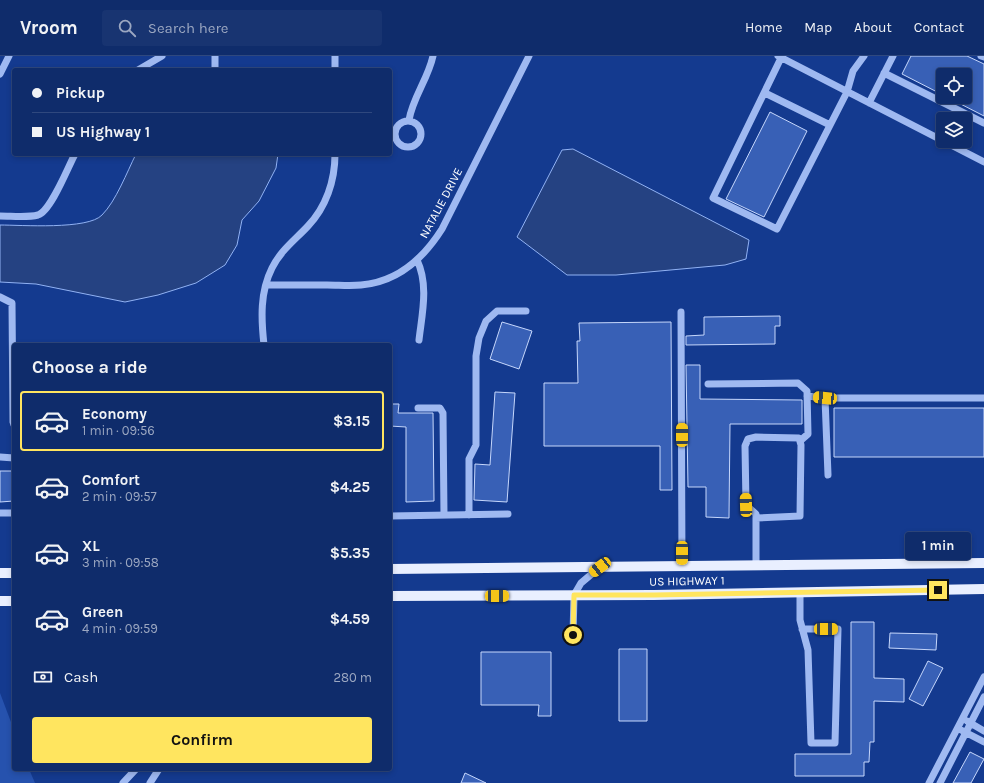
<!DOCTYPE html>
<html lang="en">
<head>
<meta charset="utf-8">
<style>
  :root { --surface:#0f2c6b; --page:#183471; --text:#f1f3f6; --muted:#9ba7c1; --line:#2f487e; --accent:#ffe55f }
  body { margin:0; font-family:Karla,sans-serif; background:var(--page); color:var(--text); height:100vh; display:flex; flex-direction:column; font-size:15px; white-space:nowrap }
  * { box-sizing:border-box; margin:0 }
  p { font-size:13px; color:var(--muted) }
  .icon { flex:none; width:22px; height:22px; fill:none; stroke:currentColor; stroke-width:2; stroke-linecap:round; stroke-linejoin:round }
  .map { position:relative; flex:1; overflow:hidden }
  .sheet { position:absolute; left:12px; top:287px; width:380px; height:428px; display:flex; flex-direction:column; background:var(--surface); border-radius:4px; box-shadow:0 2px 6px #0003,0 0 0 1px var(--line) }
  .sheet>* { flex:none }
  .hud { position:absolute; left:12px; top:12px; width:380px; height:88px; border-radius:4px; box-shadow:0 2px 6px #0003,0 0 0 1px var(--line); display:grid; align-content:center; height:88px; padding:0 20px; background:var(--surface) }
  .buttons { position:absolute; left:936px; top:12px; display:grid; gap:8px }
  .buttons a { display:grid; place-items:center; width:36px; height:36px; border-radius:4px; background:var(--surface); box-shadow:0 2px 6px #0003,0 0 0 1px var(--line); font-size:20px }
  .end { position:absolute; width:18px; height:18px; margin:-9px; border:5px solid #ffe55f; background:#111; box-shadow:0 0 0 2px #111 }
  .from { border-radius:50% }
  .bubble { position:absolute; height:28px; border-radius:4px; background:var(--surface); box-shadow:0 2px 6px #0003,0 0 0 1px var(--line); font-size:13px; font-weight:700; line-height:28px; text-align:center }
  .car { position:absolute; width:12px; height:24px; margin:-12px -6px; border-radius:5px; box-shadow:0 0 3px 1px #0007; background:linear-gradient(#f5c518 24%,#345 0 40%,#f5c518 0 76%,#345 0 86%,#f5c518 0) }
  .hud b { display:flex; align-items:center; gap:14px; height:38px; font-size:15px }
  .hud b+b { border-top:1px solid var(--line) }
  .hud i { width:10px; height:10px; background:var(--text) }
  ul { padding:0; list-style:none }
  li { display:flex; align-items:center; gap:12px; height:60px; margin:0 8px 6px; padding:0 12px; border:2px solid transparent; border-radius:4px }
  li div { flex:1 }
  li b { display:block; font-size:15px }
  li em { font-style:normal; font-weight:700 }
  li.active { border-color:var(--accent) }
  li>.icon { width:36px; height:36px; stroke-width:1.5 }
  h2 { padding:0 20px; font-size:18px; line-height:48px }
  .pay { display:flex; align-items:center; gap:10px; height:44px; padding:0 20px; font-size:15px }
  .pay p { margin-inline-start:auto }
  .button { display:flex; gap:8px; margin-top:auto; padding:8px 20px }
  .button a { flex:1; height:46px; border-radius:4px; background:var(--accent); color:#111; font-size:16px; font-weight:700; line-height:46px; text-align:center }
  header { display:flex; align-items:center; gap:24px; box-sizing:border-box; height:56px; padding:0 20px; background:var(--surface); border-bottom:1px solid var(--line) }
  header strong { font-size:19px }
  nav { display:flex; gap:22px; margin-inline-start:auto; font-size:14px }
  .search { width:280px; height:36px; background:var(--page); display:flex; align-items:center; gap:10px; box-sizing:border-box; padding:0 14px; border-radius:4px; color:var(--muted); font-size:15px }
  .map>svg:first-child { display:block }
  .green { fill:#2652ae }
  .water { fill:#254282; stroke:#91b2f4 }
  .building { fill:#3860b6; stroke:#c6d7fc }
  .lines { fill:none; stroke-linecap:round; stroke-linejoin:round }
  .minor { stroke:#9fb9f1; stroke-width:7 }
  .major { stroke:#e9efff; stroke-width:10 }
  .route { stroke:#ffe55f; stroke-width:5 }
  .labels { text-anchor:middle; stroke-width:3.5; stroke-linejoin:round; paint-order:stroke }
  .street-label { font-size:12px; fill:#fff; stroke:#143a8f }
</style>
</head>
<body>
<header>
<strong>Vroom</strong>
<div class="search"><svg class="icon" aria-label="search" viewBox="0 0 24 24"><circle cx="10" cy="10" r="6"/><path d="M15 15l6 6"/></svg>Search here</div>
<nav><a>Home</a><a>Map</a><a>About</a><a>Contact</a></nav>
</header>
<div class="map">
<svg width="984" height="727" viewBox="0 0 984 727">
  <rect width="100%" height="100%" fill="#143a8f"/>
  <path class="green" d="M0,637L14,674V713H29L35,727H0Z"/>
  <path class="water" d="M573,93L749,184L746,203L725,209L616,219H567L517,181L562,94Z
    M136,98H278L276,112L259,145L242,164L237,189L225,209L196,227L158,239L125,246L36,228L0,226V169C21,169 88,174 102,159C116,145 127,116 136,98Z"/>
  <path class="building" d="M911,0H967L984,8V60L947,41H965V19H943V39L902,18Z
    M770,56L807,75L764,161L726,143Z
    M780,260V270H775V288L686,289V280L704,279V261Z
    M502,266L532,275L519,313L490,303Z
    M671,266L672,434H660V390H544V327H578L577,285H580L579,267Z
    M686,309H700V343L802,344V368H730L729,462L706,461V431H688Z
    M495,336L515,337L507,446L474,444L475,408L490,409Z
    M390,348H399L398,357H433L434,445L406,446V371L390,370Z
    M834,352H984V401H834Z
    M0,415H14V445L0,446Z
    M851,566H874V622L904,623V646L874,645V686H870L869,706H864V720H795V698H851Z
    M890,577L937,578L936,594L889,592Z
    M619,593H647V665H619Z
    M481,596H551V660H538L539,649H481Z
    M928,605L943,612L923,650L909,643Z
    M970,696L984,703L971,727H953Z
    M465,717L486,727H461Z"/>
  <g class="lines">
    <path class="minor" d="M335,0V14
      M778,0L984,106
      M981,0L984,1
      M781,2L713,142L777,173L847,36L853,15L864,0
      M138,14L162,0
      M215,14V0
      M884,17L984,67
      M0,18L9,0
      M765,37L830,69
      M869,47L893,0
      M409,64C413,41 428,23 433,0
      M395 78a13 13 0 1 1 26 0a13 13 0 1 1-26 0Z
      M0,160C12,160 27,162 38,159C51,155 68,111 75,98
      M417,204C429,229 422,258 419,284
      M266,229C286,229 307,229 327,229C339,229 350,230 361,229C398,226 423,203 442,173L529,0
      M0,241L12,247L13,366L14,369
      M681,256L682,510
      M264,289C261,262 260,236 272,212C281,194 295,184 308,170C326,151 335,125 335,98
      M708,328L798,327L807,335L808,378L800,385
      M807,340L825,342H984
      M825,342L828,419
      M418,352H440L443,357L444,459
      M0,401L14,402
      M0,457H14
      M469,459V403L476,389V300L479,282L486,265L497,255H526
      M390,460L508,458
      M756,462L800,460L801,389L799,382L756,381L748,383L745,390L746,449L756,458V509
      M800,536V564L808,594L811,687H835L838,573H802
      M573,579L574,539L581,527L600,511
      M967,665L984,675
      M961,674L984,686
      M123,727L136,713
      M150,727L159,713
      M929,727L984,621
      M940,727L984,641"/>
    <path class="major" d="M390,513L984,507
      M0,517H14
      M390,540L654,539L984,533
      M0,545H14"/>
  </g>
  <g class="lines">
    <path class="route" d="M573,579L574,539H654L938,534"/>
  </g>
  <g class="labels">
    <g class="street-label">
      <text transform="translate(441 147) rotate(-62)" y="4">NATALIE DRIVE</text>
      <text transform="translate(687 525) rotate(-1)" y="4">US HIGHWAY 1</text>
    </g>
  </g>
</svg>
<div class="buttons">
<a><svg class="icon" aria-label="locate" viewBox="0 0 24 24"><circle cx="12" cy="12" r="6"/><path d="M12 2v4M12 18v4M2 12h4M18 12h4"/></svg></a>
<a><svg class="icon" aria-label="layers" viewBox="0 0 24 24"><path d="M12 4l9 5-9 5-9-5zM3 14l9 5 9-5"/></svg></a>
</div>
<i class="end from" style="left:573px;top:579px"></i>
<i class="end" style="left:938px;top:534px"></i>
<div class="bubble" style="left:905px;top:476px;width:66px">1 min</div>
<i class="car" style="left:825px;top:342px;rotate:276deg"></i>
<i class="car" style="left:682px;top:379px;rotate:0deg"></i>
<i class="car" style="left:746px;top:449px;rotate:358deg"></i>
<i class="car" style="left:682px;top:497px;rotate:180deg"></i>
<i class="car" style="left:600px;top:511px;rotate:232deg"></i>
<i class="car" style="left:497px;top:540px;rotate:90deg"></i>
<i class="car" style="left:826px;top:573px;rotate:90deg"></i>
<div class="hud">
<b><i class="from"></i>Pickup</b>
<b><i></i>US Highway 1</b>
</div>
<section class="sheet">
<h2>Choose a ride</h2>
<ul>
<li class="active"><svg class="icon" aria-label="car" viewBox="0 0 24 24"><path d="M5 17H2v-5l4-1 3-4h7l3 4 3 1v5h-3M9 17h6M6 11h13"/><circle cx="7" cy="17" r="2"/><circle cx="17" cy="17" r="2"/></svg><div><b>Economy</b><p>1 min · 09:56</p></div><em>$3.15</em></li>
<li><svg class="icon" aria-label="car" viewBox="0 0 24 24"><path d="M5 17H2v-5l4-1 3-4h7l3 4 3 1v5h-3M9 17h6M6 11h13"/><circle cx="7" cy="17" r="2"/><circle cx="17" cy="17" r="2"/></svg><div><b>Comfort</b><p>2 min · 09:57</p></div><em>$4.25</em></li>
<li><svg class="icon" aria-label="car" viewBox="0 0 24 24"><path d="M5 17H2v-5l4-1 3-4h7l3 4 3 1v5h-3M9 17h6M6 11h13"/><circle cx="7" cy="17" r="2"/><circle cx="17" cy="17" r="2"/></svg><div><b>XL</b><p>3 min · 09:58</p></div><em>$5.35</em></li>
<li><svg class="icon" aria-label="car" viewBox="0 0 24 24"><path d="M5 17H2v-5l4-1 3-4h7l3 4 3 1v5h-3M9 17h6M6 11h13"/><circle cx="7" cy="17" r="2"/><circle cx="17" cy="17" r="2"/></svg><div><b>Green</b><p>4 min · 09:59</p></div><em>$4.59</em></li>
</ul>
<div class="pay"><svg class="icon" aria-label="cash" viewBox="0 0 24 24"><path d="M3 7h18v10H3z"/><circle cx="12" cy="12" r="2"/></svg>Cash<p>280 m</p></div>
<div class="button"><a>Confirm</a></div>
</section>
</div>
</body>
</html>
